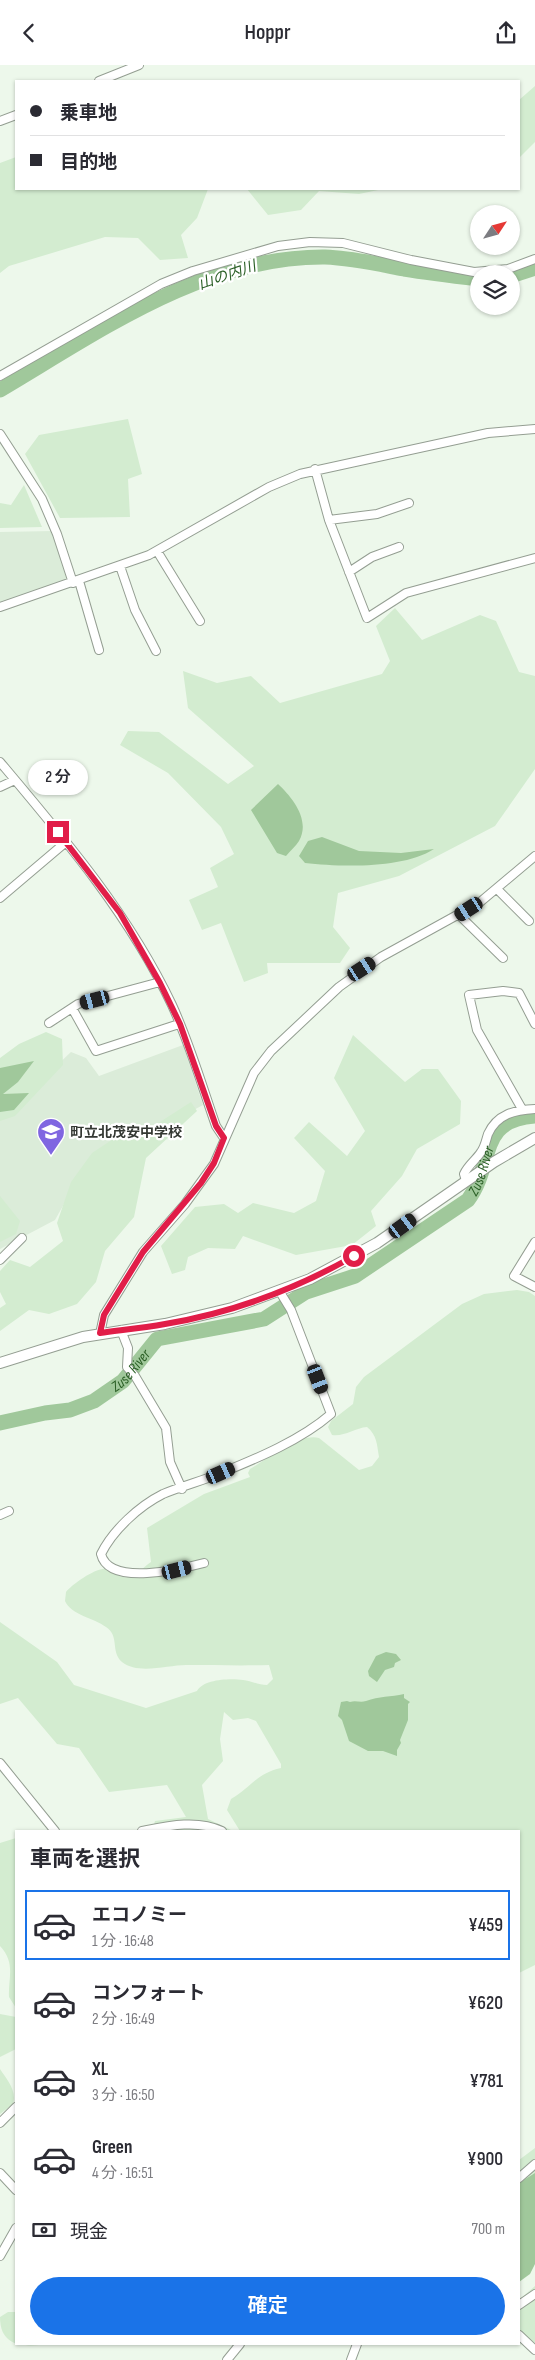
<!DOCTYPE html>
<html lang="ja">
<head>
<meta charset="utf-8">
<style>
  :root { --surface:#fff; --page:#f7f7f7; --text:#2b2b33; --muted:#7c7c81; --line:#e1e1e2; --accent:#1a73e8 }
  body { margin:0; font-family:"Sofia Sans Condensed","Noto Sans JP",sans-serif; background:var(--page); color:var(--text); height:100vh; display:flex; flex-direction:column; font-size:19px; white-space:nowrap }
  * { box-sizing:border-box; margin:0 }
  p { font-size:16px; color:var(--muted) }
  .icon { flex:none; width:28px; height:28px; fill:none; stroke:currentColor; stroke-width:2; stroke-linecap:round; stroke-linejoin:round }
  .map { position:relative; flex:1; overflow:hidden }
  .panel { position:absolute; left:15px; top:1765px; width:505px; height:515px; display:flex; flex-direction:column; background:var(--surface); border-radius:0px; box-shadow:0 1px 4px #0004 }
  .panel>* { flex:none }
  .banner { position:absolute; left:15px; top:15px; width:505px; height:110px; border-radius:0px; box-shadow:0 1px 4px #0004; display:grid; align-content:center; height:110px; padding:0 15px; background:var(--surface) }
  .needle { width:32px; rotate:54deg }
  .fabs { position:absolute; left:470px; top:140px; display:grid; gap:10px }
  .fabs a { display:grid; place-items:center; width:50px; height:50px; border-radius:50%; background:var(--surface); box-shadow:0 1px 4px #0004; font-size:25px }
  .end { position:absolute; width:22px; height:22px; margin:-11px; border:6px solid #e11d48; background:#fff; box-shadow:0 0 0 2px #fff }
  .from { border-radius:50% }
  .bubble { position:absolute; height:35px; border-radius:18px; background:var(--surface); box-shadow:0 1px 4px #0004; font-size:16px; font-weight:600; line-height:35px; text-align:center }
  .car { position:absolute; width:15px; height:30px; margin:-15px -8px; border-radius:6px; box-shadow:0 0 4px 1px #0007; background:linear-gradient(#222 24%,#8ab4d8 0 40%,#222 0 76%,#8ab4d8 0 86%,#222 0) }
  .banner b { display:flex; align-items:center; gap:18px; height:48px; font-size:19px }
  .banner b+b { border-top:1px solid var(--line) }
  .banner i { width:12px; height:12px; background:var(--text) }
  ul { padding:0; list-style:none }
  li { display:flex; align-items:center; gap:15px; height:70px; margin:0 10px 8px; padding:0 5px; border:2px solid transparent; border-radius:0px }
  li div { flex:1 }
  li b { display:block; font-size:19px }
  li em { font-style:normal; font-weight:600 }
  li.selected { border-color:var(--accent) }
  li>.icon { width:45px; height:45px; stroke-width:1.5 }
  h2 { padding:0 15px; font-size:22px; line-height:60px }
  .pay { display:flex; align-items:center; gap:12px; height:55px; padding:0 15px; font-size:19px }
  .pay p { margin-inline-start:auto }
  .cta { display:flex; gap:10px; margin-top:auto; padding:10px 15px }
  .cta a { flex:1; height:58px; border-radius:30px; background:var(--accent); color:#fff; font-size:20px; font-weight:600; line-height:58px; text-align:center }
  header { display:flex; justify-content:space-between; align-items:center; height:65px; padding:0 15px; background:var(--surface); font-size:22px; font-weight:600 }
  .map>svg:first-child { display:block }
  .built { fill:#dbecd9 }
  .green { fill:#d3ecd0 }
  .water { fill:#a0c89b }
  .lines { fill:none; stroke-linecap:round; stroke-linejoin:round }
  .river { stroke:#a0c89b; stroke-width:15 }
  .street-casing { stroke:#949e92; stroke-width:10 }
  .secondary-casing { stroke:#949e92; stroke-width:12 }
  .street { stroke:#fff; stroke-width:8 }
  .secondary { stroke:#fff; stroke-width:10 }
  .route { stroke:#e11d48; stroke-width:6 }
  .labels { text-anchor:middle; stroke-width:4.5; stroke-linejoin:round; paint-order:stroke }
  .poi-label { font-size:14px; font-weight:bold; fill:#343833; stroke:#fff; text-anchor:start }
  .water-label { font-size:15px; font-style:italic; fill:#295e24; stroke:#fff }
</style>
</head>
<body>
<header><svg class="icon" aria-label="back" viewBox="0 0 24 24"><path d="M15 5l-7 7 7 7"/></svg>Hoppr<svg class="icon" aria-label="share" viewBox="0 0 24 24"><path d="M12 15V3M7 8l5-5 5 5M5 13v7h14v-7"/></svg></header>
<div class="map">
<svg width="535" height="2295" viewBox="0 0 535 2295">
  <rect width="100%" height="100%" fill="#edf8eb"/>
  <path class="built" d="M53,466L69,515L0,540V467Z
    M183,980L203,1040L149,1069L78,1114L55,1155L0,1184V1055L71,987L86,993L99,1011Z"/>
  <path class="green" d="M535,21V77L519,93V35Z
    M16,92V124H208L197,153L181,170L188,193L160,195L138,173L105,172L9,201L0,208V98Z
    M247,124H383L359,129L319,126L301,145L268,150Z
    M128,354L142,409L128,414L130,452L60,453L25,389L39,370Z
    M24,420L42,462L0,463V438L11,440Z
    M395,543L422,575L480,550L496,556L519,607L535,611V704L495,761L399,811L338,828L333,862L350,883L340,898H267L268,908L244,917L221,858L202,865L189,835L218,822L210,803L234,789L221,762L168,708L120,680L128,666L159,667L228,719L254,701L188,643L183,606L217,618L251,611L280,638L382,609L390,596L376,561Z
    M46,967L62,974L63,1000L15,1051L0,1056V993L19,979Z
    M353,970L405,1017L422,1004H438L461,1036L460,1059L417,1084L402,1111L371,1146L376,1161L352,1180L296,1190L243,1171L235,1184L208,1183L188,1192L185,1205L172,1209L161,1181L195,1142L224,1139L238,1148L253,1138L294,1148L316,1136L325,1106L294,1073L309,1057L347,1091L365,1066L334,1013Z
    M191,1037L197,1046L146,1093L134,1152L105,1186L96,1217L77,1239L49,1249L29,1245L0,1266V1243L6,1239L0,1227V1206L10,1195L30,1202L63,1176L57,1158L71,1117L92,1088L136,1059L149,1064Z
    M0,1131L20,1156L16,1169L0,1177Z
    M517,1225L529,1227L535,1231V1900L519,1908V1766H240L227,1745L231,1734C252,1722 255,1709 281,1703V1699L256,1656L248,1653L233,1655L224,1647L220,1674L223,1696L202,1720L208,1754L233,1766H152L155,1756L186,1752L167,1720L109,1727L79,1683L57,1679L18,1633L0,1639V1557L57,1597L74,1620L146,1643L197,1626C203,1614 231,1613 243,1615C251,1616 259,1620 267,1620L273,1614L269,1600C241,1601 214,1600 186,1600C168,1600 138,1610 122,1597C110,1586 120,1571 106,1562C94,1553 71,1550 65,1536L66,1527C72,1519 98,1501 107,1504C115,1506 118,1514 128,1512C138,1510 143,1502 151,1497L147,1463L204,1429L250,1412L248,1408L250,1404C267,1394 301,1367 319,1373L359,1405L372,1401L379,1392C377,1380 377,1370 367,1362C355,1363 344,1372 332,1370L328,1362L331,1356L353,1339L356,1322L364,1312L462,1239L484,1229Z
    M16,1773V1943L9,1932C8,1913 16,1898 0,1881V1778Z
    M0,1949L16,1952V1984L0,1992Z
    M0,2004C7,2015 17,2025 13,2039L0,2049Z
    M535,2083V2111L519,2117V2095Z
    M535,2221V2278L519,2266V2235Z
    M8,2247H16V2279H48C25,2282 0,2283 0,2252Z"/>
  <path class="water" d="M278,719C292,732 311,755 299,776C296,781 290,786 286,791L277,788L251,745Z
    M322,772L359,786L401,788L434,784C403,804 341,802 305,798L299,791L308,776Z
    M34,996L18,1017L3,1029L29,1028L14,1045L0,1047V1003Z
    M386,1587L396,1589L401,1595L395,1598L394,1602L385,1605L377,1617L369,1611L368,1606L376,1591Z
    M404,1629V1633L410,1637L408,1639V1655L400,1675L401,1678L397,1685V1691L383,1686H368L349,1676L342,1655L338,1651L341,1637L347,1636L350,1637C356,1635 360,1638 366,1636C379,1631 391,1632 404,1629Z
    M535,2108V2199L530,2209L519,2217V2118Z"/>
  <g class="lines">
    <g class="river">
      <path d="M511,211L535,203"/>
      <path d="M0,325C100,266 204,191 325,192C352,193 378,199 404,204C429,208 454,211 479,214"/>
      <path id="s1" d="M0,1358L45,1348L70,1345L94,1336L123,1316L157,1274L264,1254L306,1227L355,1211L468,1135C495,1099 476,1055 535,1051"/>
    </g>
    <defs>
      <path id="street" d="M99,16L139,0
        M0,56L16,50
        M0,311L161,219L193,206L278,181L310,177L343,178L411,195L474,207L508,204L535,194
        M0,369L42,434L57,469L73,518
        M315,404L329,455L367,553L406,528L535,493
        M329,455L377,449L409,438
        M157,486L200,556
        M120,501L135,545L156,586
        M349,507L372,492L399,482
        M79,516L99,585
        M0,542L149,490L269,422L300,409L488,368L535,364
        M0,697C64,773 129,849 172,940C190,979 202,1021 216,1061L224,1073
        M0,722L15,715
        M497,824L529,856
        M0,833L66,777
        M459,850L503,893
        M72,943L96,986L179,959
        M49,958L78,939L160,917
        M522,1044L477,965L469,930L503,926L519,928L535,959
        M466,1116L464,1109C468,1100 476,1095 481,1087C485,1082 486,1075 488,1069C497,1049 515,1045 535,1044
        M535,1177L514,1211L535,1222
        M0,1195L22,1173
        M121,1265L128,1283L127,1302L135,1311L166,1363L170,1397L182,1424
        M100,1269L104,1250L143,1187L185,1139L214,1099L254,1008L271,986L339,922L381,892L479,838L535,791
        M0,1450L9,1446
        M204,1498C181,1504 109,1522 101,1489C113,1465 139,1441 163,1429C182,1421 202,1416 221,1408C258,1393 301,1375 331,1349L291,1245L280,1227
        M0,1698L55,1766
        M142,1766C167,1761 197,1754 222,1766
        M0,2058L16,2042
        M0,2108L16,2125
        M519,2113L535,2099
        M0,2191L16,2163
        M519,2240L535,2229
        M519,2270L535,2285
        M227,2295L240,2279
        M351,2295L357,2279"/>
      <path id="secondary" d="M0,1298L83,1272L165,1259L232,1243L310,1214L377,1178L494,1097L535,1073"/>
    </defs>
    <use href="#street" class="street-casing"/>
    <use href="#secondary" class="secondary-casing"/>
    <use href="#street" class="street"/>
    <use href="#secondary" class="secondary"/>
  </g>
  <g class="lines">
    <path class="route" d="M58,767L120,848L160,918L180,959L216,1061L224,1073L214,1098L201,1118L143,1187L104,1250L100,1268C122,1265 143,1263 165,1259C231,1248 296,1224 354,1191"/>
  </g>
  <defs>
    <symbol id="school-pin" viewBox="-11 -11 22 30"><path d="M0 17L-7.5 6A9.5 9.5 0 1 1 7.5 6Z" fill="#8066e1" stroke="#fff"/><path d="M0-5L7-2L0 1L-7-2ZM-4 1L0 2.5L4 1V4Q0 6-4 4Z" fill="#fff"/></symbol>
  </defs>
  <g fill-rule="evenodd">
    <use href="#school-pin" x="35" y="1051" width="32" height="43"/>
  </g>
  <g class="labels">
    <g class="poi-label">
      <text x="70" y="1072">町立北茂安中学校</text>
    </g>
    <g class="water-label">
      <text transform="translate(227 210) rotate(-19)" y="5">山の内川</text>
      <text dy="5" stroke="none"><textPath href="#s1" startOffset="565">Zuse River</textPath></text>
      <text dy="5" stroke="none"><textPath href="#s1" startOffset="145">Zuse River</textPath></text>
    </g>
  </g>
</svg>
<div class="fabs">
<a><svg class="needle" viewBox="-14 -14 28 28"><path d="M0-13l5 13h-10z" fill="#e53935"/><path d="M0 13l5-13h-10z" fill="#7c7c81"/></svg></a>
<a><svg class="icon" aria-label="layers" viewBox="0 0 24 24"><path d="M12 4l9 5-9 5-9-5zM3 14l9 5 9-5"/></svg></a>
</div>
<i class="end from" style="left:354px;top:1191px"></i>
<i class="end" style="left:58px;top:767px"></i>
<div class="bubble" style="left:28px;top:695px;width:60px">2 分</div>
<i class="car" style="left:469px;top:844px;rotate:237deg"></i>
<i class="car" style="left:362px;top:904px;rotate:57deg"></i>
<i class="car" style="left:95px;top:935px;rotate:255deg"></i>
<i class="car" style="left:403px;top:1161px;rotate:54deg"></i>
<i class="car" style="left:318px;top:1314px;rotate:159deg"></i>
<i class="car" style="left:221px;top:1408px;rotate:66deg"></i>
<i class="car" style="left:177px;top:1505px;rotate:76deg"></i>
<div class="banner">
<b><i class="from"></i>乗車地</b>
<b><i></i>目的地</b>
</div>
<section class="panel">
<h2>車両を選択</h2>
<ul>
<li class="selected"><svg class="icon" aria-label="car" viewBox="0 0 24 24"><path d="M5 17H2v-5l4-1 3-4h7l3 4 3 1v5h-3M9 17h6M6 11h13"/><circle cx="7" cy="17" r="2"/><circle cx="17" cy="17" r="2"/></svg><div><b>エコノミー</b><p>1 分 · 16:48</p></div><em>¥459</em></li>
<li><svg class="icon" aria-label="car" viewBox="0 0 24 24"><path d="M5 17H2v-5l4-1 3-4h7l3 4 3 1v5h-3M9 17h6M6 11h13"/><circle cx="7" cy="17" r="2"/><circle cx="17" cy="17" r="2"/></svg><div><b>コンフォート</b><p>2 分 · 16:49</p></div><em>¥620</em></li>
<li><svg class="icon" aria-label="car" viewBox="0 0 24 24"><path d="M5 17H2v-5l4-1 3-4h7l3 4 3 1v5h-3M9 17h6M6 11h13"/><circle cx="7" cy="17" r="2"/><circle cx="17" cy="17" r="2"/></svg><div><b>XL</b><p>3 分 · 16:50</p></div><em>¥781</em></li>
<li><svg class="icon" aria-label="car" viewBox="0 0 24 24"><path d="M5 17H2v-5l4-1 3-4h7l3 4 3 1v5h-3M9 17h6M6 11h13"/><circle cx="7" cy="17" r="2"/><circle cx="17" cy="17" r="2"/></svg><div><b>Green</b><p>4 分 · 16:51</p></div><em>¥900</em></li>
</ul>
<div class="pay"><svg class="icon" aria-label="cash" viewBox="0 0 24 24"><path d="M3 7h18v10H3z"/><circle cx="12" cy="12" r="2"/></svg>現金<p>700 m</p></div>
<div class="cta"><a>確定</a></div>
</section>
</div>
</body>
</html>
